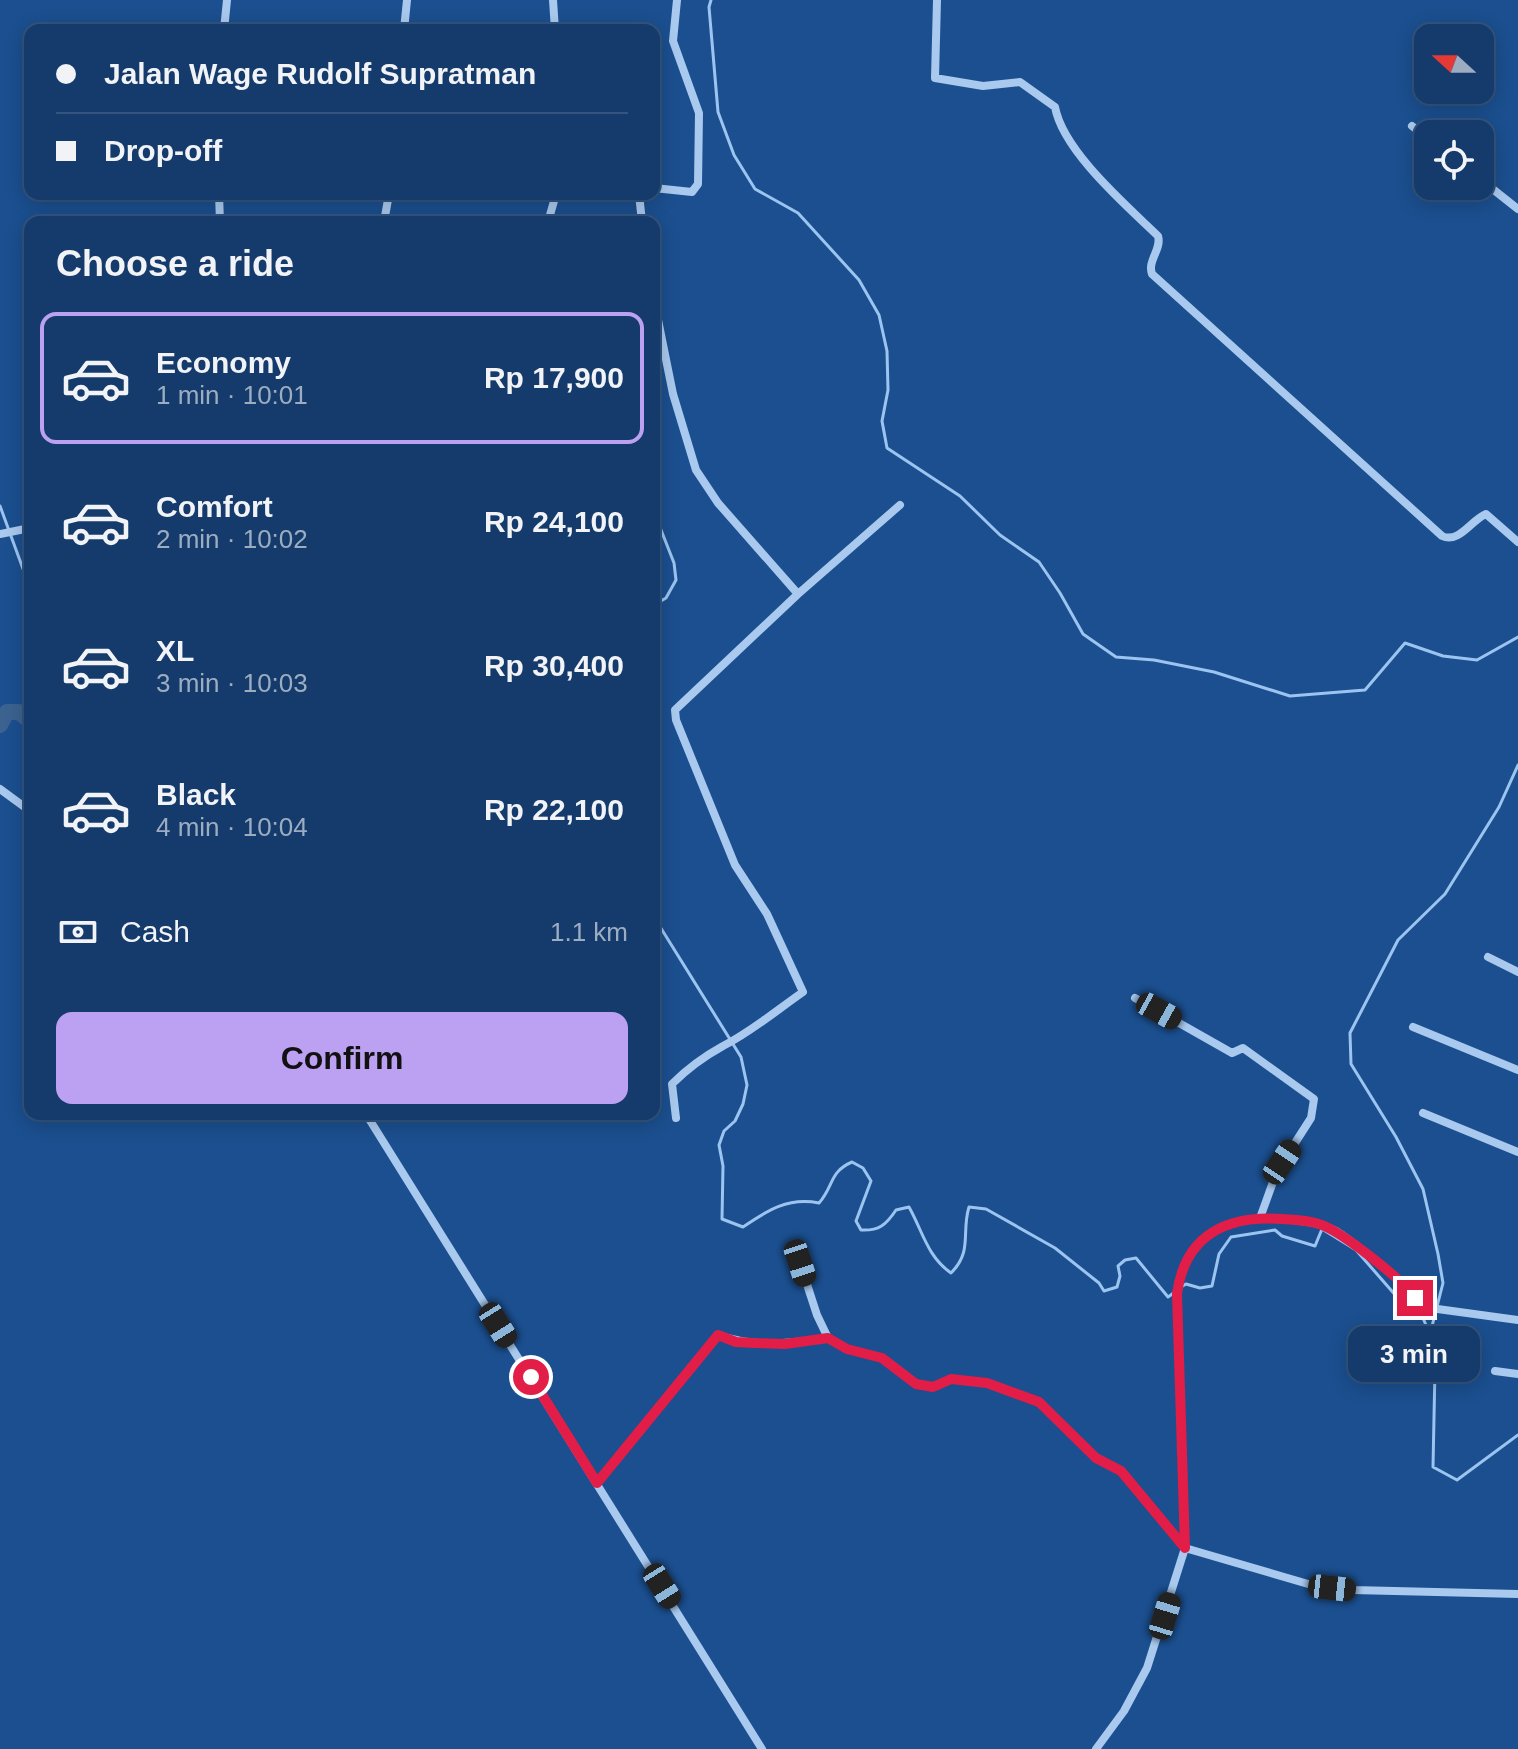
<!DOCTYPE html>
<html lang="en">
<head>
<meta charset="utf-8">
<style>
  :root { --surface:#143b6b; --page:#214673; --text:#f1f3f6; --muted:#9dadc1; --line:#33557e; --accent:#bca0f2 }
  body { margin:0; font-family:Arial,sans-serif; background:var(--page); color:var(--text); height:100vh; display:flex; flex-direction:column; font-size:30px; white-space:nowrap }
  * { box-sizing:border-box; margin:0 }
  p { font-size:26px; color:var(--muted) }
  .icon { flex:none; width:44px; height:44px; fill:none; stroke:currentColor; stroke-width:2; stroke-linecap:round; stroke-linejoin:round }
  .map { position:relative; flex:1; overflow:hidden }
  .drawer { position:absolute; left:24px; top:216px; width:636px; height:904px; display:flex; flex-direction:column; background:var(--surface); border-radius:16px; box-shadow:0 4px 20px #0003,0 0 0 2px var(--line) }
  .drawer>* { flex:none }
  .guide { position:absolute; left:24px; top:24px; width:636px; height:176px; border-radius:16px; box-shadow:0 4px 20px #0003,0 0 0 2px var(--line); display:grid; align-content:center; height:176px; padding:0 32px; background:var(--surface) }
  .needle { width:52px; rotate:291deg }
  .controls { position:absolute; left:1414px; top:24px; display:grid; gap:16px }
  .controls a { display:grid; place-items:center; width:80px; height:80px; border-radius:16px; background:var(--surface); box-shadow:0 4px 20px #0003,0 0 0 2px var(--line); font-size:40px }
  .end { position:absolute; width:36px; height:36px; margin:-18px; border:10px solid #e11d48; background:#fff; box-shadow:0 0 0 4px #fff }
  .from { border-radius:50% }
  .bubble { position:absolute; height:56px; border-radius:16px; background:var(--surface); box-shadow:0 4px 20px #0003,0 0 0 2px var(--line); font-size:26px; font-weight:800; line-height:56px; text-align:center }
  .car { position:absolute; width:24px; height:48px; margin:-24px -12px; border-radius:10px; box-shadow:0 0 6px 2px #0007; background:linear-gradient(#222 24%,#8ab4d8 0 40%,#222 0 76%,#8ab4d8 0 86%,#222 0) }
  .guide b { display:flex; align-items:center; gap:28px; height:76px; font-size:30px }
  .guide b+b { border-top:2px solid var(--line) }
  .guide i { width:20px; height:20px; background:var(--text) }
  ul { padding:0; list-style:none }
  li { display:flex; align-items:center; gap:24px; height:132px; margin:0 16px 12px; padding:0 16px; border:4px solid transparent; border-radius:16px }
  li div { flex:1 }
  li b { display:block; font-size:30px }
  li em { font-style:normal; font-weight:800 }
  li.current { border-color:var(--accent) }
  li>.icon { width:72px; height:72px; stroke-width:1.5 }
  h2 { padding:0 32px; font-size:36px; line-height:96px }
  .pay { display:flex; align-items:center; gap:20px; height:88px; padding:0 32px; font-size:30px }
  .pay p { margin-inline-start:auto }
  .cta { display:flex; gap:16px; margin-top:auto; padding:16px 32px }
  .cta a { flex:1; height:92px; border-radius:16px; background:var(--accent); color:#111; font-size:32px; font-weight:800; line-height:92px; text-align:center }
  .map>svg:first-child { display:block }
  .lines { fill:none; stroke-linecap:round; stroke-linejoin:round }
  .stream { stroke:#9cc4f0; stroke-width:3 }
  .river { stroke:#3c6290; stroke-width:16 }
  .street { stroke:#a9c9ee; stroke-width:8 }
  .route { stroke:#e11d48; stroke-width:10 }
</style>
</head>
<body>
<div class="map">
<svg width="1518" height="1749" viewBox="0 0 1518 1749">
  <rect width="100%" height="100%" fill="#1b4f8f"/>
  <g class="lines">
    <path class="stream" d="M711,0L709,7L718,112L734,155L755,189L798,213L859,280L879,315L887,351L888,390L882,421L887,448L960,496L1000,535L1039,562L1060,593L1083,634L1116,657L1154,660L1214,672L1290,696L1365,690L1405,643L1443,656L1477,660L1518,637
      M0,506L30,588
      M654,512L674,563L676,580L666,598L654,605
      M1518,765L1499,807L1445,894L1398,940L1350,1033L1351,1064L1396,1137L1423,1189L1438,1254L1443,1283L1430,1334L1435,1368L1433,1467L1457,1480L1518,1435
      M654,917L741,1057L747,1085L743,1104L735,1121L724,1131L719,1145L723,1166L722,1219L743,1227C768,1210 788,1197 819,1203C834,1186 829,1172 852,1162L863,1168L871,1181L856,1221L861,1230C879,1231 886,1225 896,1210L909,1207C923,1232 927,1256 951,1273C973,1251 961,1233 969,1207L986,1209L1055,1248L1099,1283L1104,1291L1117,1287L1120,1276L1118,1266L1125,1260L1136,1258L1168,1297L1175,1292
      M1181,1287L1186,1284L1200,1288L1212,1286L1219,1254L1231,1237L1275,1230L1282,1236L1315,1246L1322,1229L1356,1250L1397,1297L1412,1303L1422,1316L1430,1334"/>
    <path class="river" d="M0,725L7,712H19L30,721"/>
    <path class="street" d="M553,0L555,30
      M937,0L935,78L983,86L1020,82L1055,107C1063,151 1126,205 1158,236C1162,249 1147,261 1152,274L1442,536C1459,544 1471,520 1486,514L1518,542
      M224,30L227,0
      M404,30L407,0
      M1412,126L1428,139
      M1480,179L1518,209
      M654,188L692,192L698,184L699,113L673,41L677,0
      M219,194L220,222
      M639,194L642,222
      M384,222L389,194
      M548,222L556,194
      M654,300L673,394L696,470L718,503L798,594
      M0,534L25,529L30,515
      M0,789L30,811
      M1488,957L1518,972
      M1135,998L1232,1053L1243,1048L1314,1099L1311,1118L1277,1171L1260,1218
      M1413,1027L1518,1070
      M1423,1113L1518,1152
      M366,1114L762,1749
      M676,1118L672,1084C688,1068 703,1057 723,1046C751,1032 777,1010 803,992L767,914L735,865L676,720L675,710L798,594L900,505
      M800,1263L817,1315L828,1338L847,1349L882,1358L916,1384L933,1387L951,1379L987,1383L1039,1402L1096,1458L1121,1471L1185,1548L1315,1586L1353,1590L1518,1594
      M1495,1371L1518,1374
      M597,1483L718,1335C755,1348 791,1343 828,1338
      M1096,1749L1124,1711L1147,1668L1185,1548L1177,1294C1185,1234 1228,1215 1282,1219C1301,1221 1319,1222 1336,1231C1352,1241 1400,1279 1412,1293C1416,1298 1417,1303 1423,1307L1518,1320"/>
  </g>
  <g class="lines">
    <path class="route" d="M531,1377L597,1483L718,1335L736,1342L754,1343L785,1344L828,1338L847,1349L882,1358L916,1384L933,1387L951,1379L987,1383L1039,1402L1096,1458L1121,1471L1185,1548L1177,1294C1185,1234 1228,1215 1282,1219C1294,1220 1307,1220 1319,1224C1340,1230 1403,1280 1415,1298"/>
  </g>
</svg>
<div class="controls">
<a><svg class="needle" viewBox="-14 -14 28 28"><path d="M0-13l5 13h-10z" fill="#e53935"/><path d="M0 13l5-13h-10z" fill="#9dadc1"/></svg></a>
<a><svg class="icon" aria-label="locate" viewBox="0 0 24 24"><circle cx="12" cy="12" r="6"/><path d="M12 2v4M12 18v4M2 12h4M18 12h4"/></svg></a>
</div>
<i class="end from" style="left:531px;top:1377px"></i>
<i class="end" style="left:1415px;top:1298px"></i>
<div class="bubble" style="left:1348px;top:1326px;width:132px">3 min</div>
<i class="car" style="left:1159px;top:1011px;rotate:119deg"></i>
<i class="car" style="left:1282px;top:1162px;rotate:34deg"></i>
<i class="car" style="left:800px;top:1263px;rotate:162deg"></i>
<i class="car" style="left:498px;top:1325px;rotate:148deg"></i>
<i class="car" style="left:662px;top:1586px;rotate:148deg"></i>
<i class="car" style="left:1332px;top:1588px;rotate:96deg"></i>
<i class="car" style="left:1165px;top:1616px;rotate:17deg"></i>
<div class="guide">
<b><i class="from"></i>Jalan Wage Rudolf Supratman</b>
<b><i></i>Drop-off</b>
</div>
<section class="drawer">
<h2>Choose a ride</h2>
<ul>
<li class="current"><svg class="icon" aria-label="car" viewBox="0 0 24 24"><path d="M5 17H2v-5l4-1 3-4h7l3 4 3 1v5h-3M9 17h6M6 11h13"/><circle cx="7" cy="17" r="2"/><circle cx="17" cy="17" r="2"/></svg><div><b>Economy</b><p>1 min · 10:01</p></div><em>Rp 17,900</em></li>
<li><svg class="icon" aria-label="car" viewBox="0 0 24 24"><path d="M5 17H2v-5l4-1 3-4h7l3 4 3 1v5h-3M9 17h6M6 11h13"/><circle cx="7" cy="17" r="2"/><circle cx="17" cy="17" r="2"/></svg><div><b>Comfort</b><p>2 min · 10:02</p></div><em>Rp 24,100</em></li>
<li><svg class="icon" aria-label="car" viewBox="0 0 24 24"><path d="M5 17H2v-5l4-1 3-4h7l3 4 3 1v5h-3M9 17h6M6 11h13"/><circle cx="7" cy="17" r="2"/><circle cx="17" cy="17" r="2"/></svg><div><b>XL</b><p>3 min · 10:03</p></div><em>Rp 30,400</em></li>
<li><svg class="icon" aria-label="car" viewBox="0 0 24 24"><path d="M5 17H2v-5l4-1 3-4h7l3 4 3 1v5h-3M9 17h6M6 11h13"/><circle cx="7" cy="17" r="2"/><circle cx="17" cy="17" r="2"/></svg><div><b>Black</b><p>4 min · 10:04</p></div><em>Rp 22,100</em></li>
</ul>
<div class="pay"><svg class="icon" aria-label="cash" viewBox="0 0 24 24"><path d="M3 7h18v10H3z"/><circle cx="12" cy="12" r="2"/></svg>Cash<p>1.1 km</p></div>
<div class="cta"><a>Confirm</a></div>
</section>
</div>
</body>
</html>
